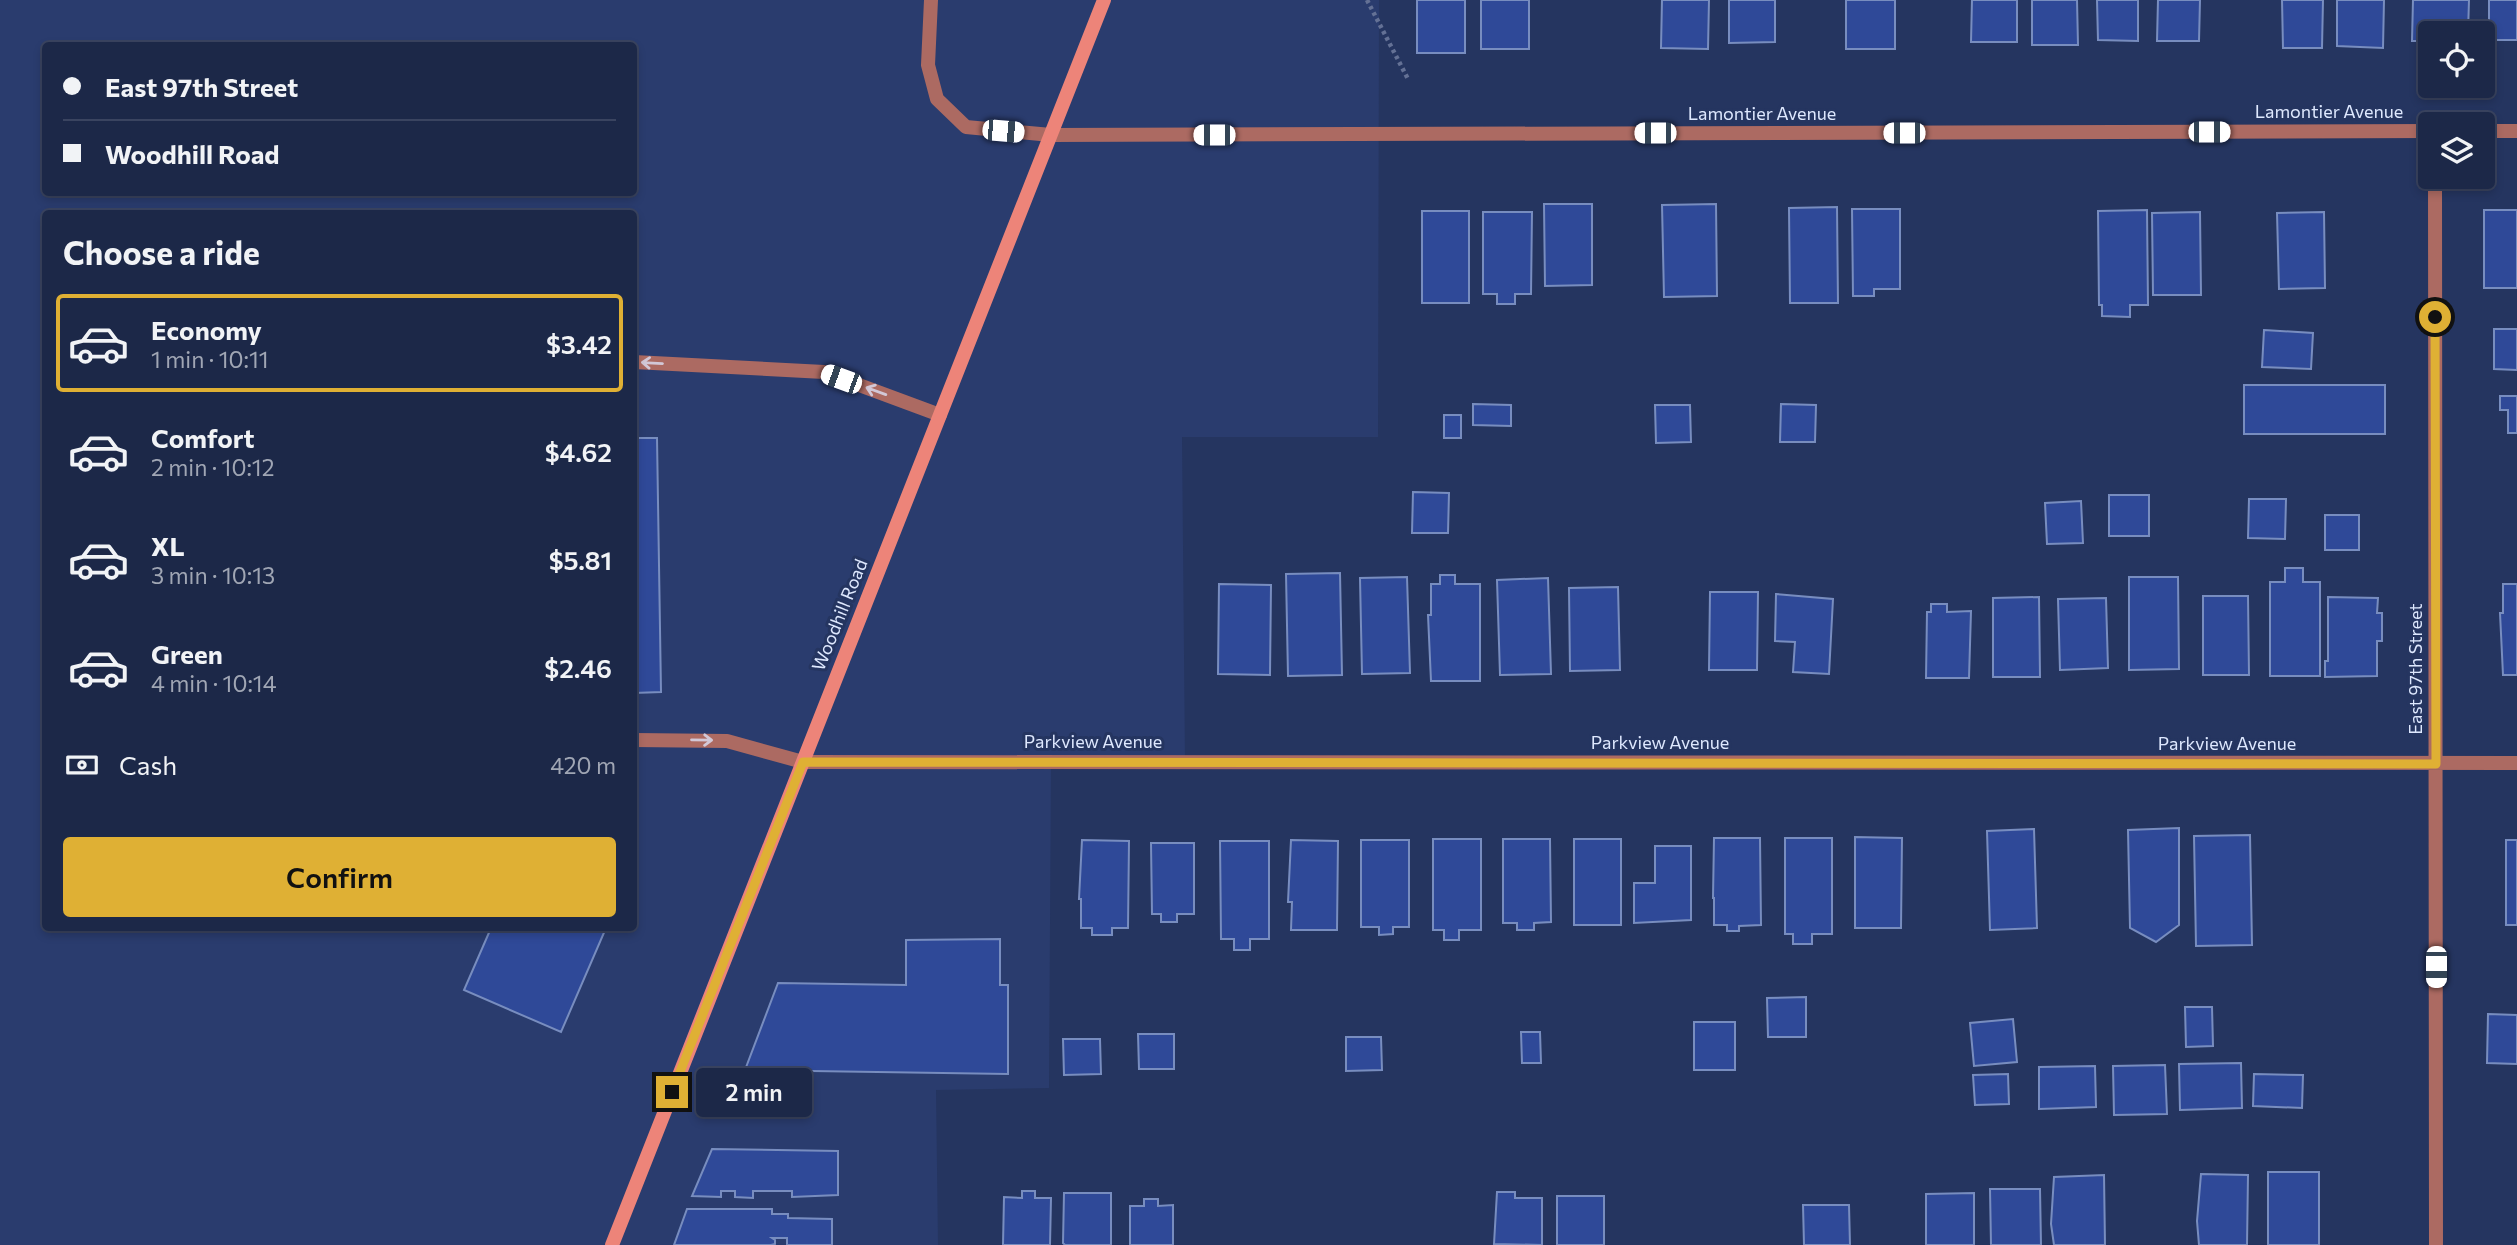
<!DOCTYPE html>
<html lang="en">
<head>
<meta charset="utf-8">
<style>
  :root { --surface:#1c2848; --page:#25304f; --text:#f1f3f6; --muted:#a0a6b4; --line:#3a4460; --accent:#dfb034 }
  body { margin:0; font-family:Commissioner,sans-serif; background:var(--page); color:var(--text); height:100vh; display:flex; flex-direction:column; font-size:26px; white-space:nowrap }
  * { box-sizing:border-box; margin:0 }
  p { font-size:23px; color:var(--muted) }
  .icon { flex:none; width:38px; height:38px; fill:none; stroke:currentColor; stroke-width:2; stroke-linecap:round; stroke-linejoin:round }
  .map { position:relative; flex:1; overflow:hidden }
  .side { position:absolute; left:42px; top:210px; width:595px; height:721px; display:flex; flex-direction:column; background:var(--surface); border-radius:7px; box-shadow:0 4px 10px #0003,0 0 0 2px var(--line) }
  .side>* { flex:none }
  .guide { position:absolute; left:42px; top:42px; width:595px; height:154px; border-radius:7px; box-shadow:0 4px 10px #0003,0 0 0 2px var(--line); display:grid; align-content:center; height:154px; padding:0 21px; background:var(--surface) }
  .buttons { position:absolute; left:2418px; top:21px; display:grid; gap:14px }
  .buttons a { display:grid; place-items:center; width:77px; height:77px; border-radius:7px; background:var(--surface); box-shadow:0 4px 10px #0003,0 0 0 2px var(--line); font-size:35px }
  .end { position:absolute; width:32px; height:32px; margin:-16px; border:9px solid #dfb034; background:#111; box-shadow:0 0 0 4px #111 }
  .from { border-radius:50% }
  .bubble { position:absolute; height:49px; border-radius:7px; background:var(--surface); box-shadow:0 4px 10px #0003,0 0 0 2px var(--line); font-size:23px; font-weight:600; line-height:49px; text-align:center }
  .car { position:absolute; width:21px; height:42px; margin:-21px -10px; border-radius:9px; box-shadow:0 0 5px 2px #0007; background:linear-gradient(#fff 24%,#345 0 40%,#fff 0 76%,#345 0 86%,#fff 0) }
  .guide b { display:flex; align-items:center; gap:24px; height:66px; font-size:26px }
  .guide b+b { border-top:2px solid var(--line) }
  .guide i { width:18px; height:18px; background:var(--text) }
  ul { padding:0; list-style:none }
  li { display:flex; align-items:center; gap:21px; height:98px; margin:0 14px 10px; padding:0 7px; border:4px solid transparent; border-radius:7px }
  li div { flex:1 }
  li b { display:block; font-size:26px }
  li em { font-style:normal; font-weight:600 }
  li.selected { border-color:var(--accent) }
  li>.icon { width:63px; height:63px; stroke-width:1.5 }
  h2 { padding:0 21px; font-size:32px; line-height:84px }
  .pay { display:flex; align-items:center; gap:18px; height:77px; padding:0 21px; font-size:26px }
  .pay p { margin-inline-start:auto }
  .primary-button { display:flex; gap:14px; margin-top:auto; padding:14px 21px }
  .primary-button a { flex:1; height:80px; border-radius:7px; background:var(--accent); color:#111; font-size:28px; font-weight:600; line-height:80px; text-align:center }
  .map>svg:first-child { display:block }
  .built { fill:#2a3c6e; fill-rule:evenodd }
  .building { fill:#2f4998; stroke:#788dbf; stroke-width:2 }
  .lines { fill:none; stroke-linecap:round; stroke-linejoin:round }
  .path { stroke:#647195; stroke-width:4.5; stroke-dasharray:3.5 3.5; stroke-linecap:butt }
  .service { stroke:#ac6a62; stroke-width:14 }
  .minor { stroke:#ac6a62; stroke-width:14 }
  .secondary { stroke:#ed8479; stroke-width:14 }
  .oneway { stroke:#d2c8d7 }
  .route { stroke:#dfb034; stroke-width:9 }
  .labels { text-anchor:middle; stroke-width:6; stroke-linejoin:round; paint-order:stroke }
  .street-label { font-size:18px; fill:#dee8fe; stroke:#253560 }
</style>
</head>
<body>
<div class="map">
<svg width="2517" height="1245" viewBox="0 0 2517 1245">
  <rect width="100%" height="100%" fill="#253560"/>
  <path class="built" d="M0,0H1379L1378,437H1182L1185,762H1051L1049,1088L936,1090L938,1245H0ZM46,46H634V192H46ZM46,214H634V928H46Z"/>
  <path class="building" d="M1417,0H1465V53H1417Z
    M1481,0H1529V49H1481Z
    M1662,0H1709L1708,49L1661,48Z
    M1729,0H1775V42L1729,43Z
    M1846,0H1895V49H1846Z
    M1972,0H2017V42H1971Z
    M2032,0H2077L2078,45H2032Z
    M2097,0H2138V41L2098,40Z
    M2158,0H2200L2199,41H2157Z
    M2282,0H2323L2322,48H2283Z
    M2337,0H2384L2383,48L2337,46Z
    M2413,0H2469L2468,33H2431V41H2412Z
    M2489,0H2517V40H2489Z
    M1544,204H1592V285L1545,286Z
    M1716,204L1717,296L1664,297L1662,205Z
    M1837,207L1838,303H1790L1789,208Z
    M1852,209H1900V289H1874V296H1853Z
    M2147,210L2148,305H2130V317L2102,316V305H2099L2098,211Z
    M2484,210H2517V288H2484Z
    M1422,211H1469V303H1422Z
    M1483,212H1532L1531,294H1515V304H1497V294H1483Z
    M2200,212L2201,295H2153L2152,213Z
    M2324,212L2325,288L2279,289L2277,213Z
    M2494,329H2517V370L2494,369Z
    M2264,330L2313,333L2311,369L2262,367Z
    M2244,385H2385V434H2244Z
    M2500,396H2517V433H2508V410H2500Z
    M1473,404L1511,405V426L1473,425Z
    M1781,404L1816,405L1815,442H1780Z
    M1655,405H1690L1691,442L1656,443Z
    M1444,415H1461V438H1444Z
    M634,438H657L661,692L634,693Z
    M1413,492L1449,493L1448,533H1412Z
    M2109,495H2149V536H2109Z
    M2249,499H2286L2285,539L2248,538Z
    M2081,501L2083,543L2047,544L2045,503Z
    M2325,515H2359V550H2325Z
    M2285,568H2303V582H2320V676H2270V582H2285Z
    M1340,573L1342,675L1288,676L1286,574Z
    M1440,575H1455V584H1480V681H1431L1428,615H1431V584H1440Z
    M1407,577L1410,673L1362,674L1360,578Z
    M2129,577H2178L2179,669L2129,670Z
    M1548,578L1551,674L1500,675L1497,580Z
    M1219,584L1271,585L1270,675L1218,674Z
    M2503,584H2517V675H2503L2500,613H2503Z
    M1618,587L1620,670L1570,671L1569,588Z
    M1710,592H1758L1757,670H1709Z
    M1776,594L1833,599L1829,674L1793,672L1795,642L1775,641Z
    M2203,596H2248L2249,675H2203Z
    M2039,597L2040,677H1993V598Z
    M2328,597L2378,598L2377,613H2382V641H2377V676L2325,677V661H2328Z
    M2106,598L2108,668L2060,670L2058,599Z
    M1931,604H1947V612L1971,611L1969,678H1926L1927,612H1931Z
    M2179,828V925L2156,942L2130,928L2128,830Z
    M2034,829L2037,928L1990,930L1987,831Z
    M2250,835L2252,945L2196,946L2194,836Z
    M1855,837L1902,838L1901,928H1855Z
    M1714,838H1760L1761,925L1739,926V931H1727V925H1714V898H1713Z
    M1785,838H1832V934H1812V944H1793V934H1785Z
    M1433,839H1481V930H1459V940H1444V930H1433Z
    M1503,839H1550L1551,922L1534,923V930H1517V923H1503Z
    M1574,839H1621V925H1574Z
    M1082,840L1129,841L1128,928H1112V935H1092V928H1081V899H1079Z
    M1291,840L1338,841L1337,930H1291L1292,902H1288Z
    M1361,840H1409V927H1393V934L1379,935V927H1361Z
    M2506,840H2517V925H2506Z
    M1220,841H1269V939H1250V950H1234V939H1221Z
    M1151,843H1194V914H1177V922H1161V914H1152Z
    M1655,846H1691V920L1634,923V883H1655Z
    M491,928H606L561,1032L464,990Z
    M1000,939V985H1008V1074L745,1070L778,983L906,985V940Z
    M1806,997V1037H1768L1767,998Z
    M2185,1007H2212L2213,1046L2186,1047Z
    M2488,1014L2517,1015V1064L2487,1063Z
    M2013,1019L2017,1062L1974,1066L1970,1023Z
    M1694,1022H1735V1070H1694Z
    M1521,1032H1540L1541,1063H1522Z
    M1138,1034H1174V1069H1139Z
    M1346,1037H1381L1382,1070L1346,1071Z
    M1063,1039H1100L1101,1074L1064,1075Z
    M2241,1063L2242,1108L2180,1110L2179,1064Z
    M2165,1065L2167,1114L2114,1115L2113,1066Z
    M2095,1066L2096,1107L2039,1109V1067Z
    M2008,1074L2009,1104L1975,1105L1973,1075Z
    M2254,1074L2303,1075L2302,1108L2253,1106Z
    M712,1149L838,1151V1195L792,1197V1191H753V1198L735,1197V1191H721V1197L692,1196Z
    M2268,1172H2319V1245H2268Z
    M2201,1174L2248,1175L2247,1245H2199L2197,1221Z
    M2104,1175L2105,1245H2054L2051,1224L2054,1177Z
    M1990,1189H2040L2041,1245H1991Z
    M1022,1191H1035V1198H1051L1050,1245H1003L1004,1197L1022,1198Z
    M1497,1192H1515V1198H1542V1245L1494,1244Z
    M1064,1193H1111V1245H1065L1063,1243Z
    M1974,1193V1245H1926V1194Z
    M1557,1196H1604V1245H1557Z
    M1144,1199H1158V1206L1173,1205V1245H1130V1206H1144Z
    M1803,1205H1849L1850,1245H1804Z
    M687,1209H772V1214H788V1218L832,1219V1245H787V1238H772L775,1240V1244L771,1245H674Z"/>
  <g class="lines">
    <path class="path" d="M1367,0L1408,79"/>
    <path class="service" d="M931,0L928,65L937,99L966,127L1051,135
      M634,362L824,372L940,415
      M634,740L727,741L803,762"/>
    <path class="minor" d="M2483,131H2517
      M1051,135L2431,131
      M2435,177L2436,1245
      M803,762L2517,763"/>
    <path class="secondary" d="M612,1245L1104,0"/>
  </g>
  <defs><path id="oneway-shaft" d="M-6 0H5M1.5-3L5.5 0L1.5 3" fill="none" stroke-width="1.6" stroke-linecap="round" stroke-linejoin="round" transform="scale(1.75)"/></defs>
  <g class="oneway">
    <use href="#oneway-shaft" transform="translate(652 363) rotate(-177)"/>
    <use href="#oneway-shaft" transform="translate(876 391) rotate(-160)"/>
    <use href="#oneway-shaft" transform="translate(702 740) rotate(1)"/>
  </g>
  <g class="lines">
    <path class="route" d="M672,1092L803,762L2436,764L2435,317"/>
  </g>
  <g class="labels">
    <g class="street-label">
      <text x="2329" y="118">Lamontier Avenue</text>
      <text x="1762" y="120">Lamontier Avenue</text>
      <text transform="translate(840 615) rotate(-68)" y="6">Woodhill Road</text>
      <text transform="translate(2416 669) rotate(-90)" y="6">East 97th Street</text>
      <text x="1093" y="748">Parkview Avenue</text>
      <text x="1660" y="749">Parkview Avenue</text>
      <text x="2227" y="750">Parkview Avenue</text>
    </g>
  </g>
</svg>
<div class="buttons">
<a><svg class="icon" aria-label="locate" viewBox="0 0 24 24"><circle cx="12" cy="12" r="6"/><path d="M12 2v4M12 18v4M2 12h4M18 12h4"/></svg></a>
<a><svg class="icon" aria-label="layers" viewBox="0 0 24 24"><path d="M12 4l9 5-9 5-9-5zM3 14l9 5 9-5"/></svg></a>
</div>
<i class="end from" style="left:2435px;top:317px"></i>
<i class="end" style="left:672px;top:1092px"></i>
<div class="bubble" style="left:696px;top:1068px;width:116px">2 min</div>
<i class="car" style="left:1003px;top:131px;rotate:95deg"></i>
<i class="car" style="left:2209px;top:132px;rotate:90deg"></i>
<i class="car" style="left:1655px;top:133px;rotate:270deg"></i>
<i class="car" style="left:1904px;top:133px;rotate:270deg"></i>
<i class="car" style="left:1214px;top:135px;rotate:270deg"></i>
<i class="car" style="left:841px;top:379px;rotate:290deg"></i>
<i class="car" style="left:2436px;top:967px;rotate:180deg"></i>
<div class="guide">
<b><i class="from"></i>East 97th Street</b>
<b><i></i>Woodhill Road</b>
</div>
<section class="side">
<h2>Choose a ride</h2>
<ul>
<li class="selected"><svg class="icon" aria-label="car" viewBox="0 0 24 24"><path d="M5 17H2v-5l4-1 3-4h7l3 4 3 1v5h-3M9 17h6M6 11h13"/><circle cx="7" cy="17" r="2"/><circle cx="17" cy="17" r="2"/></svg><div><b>Economy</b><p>1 min · 10:11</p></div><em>$3.42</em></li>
<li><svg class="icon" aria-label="car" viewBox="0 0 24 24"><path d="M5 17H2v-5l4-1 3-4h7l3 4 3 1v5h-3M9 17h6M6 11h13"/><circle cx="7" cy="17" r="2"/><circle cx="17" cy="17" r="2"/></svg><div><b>Comfort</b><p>2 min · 10:12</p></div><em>$4.62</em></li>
<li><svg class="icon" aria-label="car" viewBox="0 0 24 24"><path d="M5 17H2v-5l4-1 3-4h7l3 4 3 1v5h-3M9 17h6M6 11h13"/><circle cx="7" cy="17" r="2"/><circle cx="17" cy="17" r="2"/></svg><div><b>XL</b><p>3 min · 10:13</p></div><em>$5.81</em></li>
<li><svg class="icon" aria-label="car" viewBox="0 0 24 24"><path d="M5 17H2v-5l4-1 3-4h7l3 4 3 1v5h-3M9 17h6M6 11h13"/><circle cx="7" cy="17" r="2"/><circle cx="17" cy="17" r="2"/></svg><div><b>Green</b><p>4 min · 10:14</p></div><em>$2.46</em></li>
</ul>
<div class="pay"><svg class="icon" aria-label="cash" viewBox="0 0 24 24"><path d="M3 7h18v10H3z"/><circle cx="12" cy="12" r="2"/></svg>Cash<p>420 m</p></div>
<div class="primary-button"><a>Confirm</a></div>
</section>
</div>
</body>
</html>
